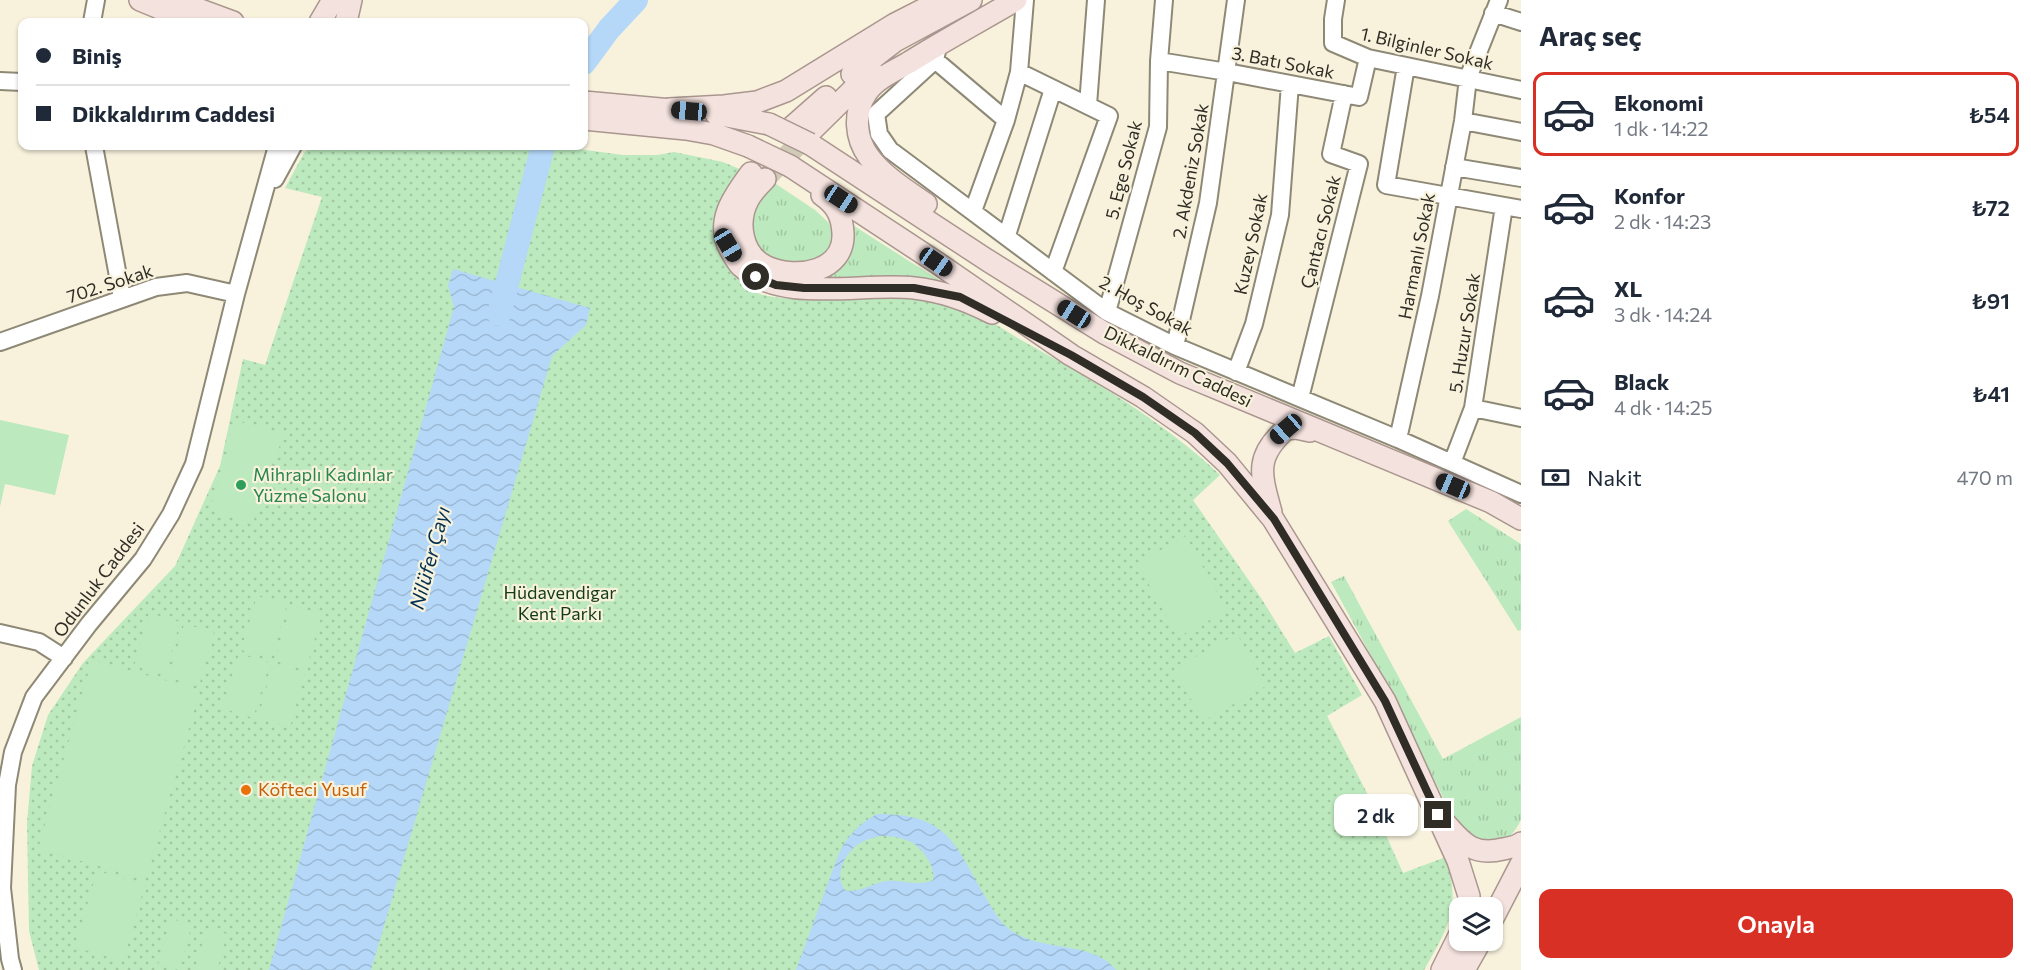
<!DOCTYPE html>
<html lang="tr">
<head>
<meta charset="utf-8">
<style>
  :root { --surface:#fff; --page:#f2f2f3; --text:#1f2937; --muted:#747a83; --line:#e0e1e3; --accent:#d93025 }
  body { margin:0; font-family:Commissioner,sans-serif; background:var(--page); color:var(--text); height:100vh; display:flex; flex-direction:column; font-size:22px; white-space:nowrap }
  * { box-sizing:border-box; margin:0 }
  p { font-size:20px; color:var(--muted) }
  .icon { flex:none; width:33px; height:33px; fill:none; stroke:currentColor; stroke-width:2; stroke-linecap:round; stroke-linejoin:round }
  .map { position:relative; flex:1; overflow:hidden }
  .details { display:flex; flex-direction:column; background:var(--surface); width:510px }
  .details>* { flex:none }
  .top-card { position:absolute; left:18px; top:18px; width:570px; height:132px; border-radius:12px; box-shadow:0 2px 4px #0004; display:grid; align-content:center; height:132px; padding:0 18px; background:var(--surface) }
  .fabs { position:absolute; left:1449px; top:897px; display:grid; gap:12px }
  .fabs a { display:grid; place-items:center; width:54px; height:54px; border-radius:12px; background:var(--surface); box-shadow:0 2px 4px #0004; font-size:30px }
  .end { position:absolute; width:27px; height:27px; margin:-14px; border:8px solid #2f2d25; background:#fff; box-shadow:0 0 0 3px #fff }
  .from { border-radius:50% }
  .bubble { position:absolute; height:42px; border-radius:12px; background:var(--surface); box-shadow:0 2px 4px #0004; font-size:20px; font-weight:600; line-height:42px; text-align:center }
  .car { position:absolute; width:18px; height:36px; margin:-18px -9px; border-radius:8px; box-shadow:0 0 4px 2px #0007; background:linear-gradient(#222 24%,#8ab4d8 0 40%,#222 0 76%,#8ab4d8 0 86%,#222 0) }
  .top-card b { display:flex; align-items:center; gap:21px; height:57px; font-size:22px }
  .top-card b+b { border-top:2px solid var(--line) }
  .top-card i { width:15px; height:15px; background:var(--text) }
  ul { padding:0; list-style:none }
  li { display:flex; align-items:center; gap:18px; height:84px; margin:0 12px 9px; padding:0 6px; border:3px solid transparent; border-radius:12px }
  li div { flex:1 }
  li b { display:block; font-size:22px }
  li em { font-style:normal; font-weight:600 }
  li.current { border-color:var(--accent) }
  li>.icon { width:54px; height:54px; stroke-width:1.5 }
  h2 { padding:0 18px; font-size:27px; line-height:72px }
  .pay { display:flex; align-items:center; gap:15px; height:66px; padding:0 18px; font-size:22px }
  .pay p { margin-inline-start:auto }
  .button { display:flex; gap:12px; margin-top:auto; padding:12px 18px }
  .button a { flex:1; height:69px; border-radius:12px; background:var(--accent); color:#fff; font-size:24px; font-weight:600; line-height:69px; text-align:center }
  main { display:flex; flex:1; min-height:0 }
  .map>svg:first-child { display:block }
  .grass { fill:url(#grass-tufts) }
  .park { fill:url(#park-dots) }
  .garden { fill:#bce9bd }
  .water { fill:url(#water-waves); fill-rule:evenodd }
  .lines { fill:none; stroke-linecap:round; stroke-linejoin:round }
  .river { stroke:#b5d8f9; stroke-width:24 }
  .major-tunnel { stroke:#d0cbb8; stroke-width:21; stroke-dasharray:21 10; stroke-linecap:butt }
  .minor-casing { stroke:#8e8976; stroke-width:20 }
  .major-casing { stroke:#aa968f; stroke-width:24 }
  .minor { stroke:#fff; stroke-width:16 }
  .major { stroke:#f4e2de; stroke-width:21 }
  .major-bridge-casing { stroke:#aa968f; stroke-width:24; stroke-linecap:butt }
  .major-bridge { stroke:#f4e2de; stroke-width:21 }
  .route { stroke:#2f2d25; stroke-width:8 }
  .leisure-dot { fill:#2e9e5b; stroke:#f8f2dd; stroke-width:2 }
  .food-dot { fill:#e8710a; stroke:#f8f2dd; stroke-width:2 }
  .labels { text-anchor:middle; stroke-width:4.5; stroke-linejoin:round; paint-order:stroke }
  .street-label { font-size:18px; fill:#2f2d25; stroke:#f8f2dd }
  .leisure-label { font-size:18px; fill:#27864d; stroke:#f8f2dd; text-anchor:start }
  .park-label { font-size:18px; fill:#123b16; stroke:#f8f2dd }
  .food-label { font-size:18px; fill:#c56008; stroke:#f8f2dd; text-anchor:start }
  .water-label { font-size:20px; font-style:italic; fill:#023053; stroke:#f8f2dd }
</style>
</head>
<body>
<main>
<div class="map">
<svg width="1521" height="970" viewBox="0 0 1521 970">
  <defs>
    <pattern id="grass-tufts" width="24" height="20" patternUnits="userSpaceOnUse" patternTransform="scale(1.5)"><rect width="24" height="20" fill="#bce9bd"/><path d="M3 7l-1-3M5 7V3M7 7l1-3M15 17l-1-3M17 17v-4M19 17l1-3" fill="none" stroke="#a2c8a2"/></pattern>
    <pattern id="park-dots" width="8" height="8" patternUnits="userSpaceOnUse" patternTransform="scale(1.5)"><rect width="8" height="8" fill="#bce9bd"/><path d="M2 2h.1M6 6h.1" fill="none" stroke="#a2c8a2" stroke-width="1.8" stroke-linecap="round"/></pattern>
    <pattern id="water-waves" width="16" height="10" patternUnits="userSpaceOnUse" patternTransform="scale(1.5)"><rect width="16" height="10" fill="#b5d8f9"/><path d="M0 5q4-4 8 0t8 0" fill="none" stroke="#9cbad5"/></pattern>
  </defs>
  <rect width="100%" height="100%" fill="#f8f2dd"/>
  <path class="grass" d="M773,182L815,210L828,222L833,231V241L830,251L809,263L788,264L761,254L749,233L751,213Z
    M851,224L953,289L813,279Z
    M1466,509L1521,544V630L1518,631L1448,521Z
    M1344,576L1443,759L1521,717V820C1502,858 1477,843 1454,819L1382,676L1331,582Z"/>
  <path class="park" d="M311,146H556L623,155H657L674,152L723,162L742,170C723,216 697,249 747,287C762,299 785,298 804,299C847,300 918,289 958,304C978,311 1002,329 1021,340C1091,379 1162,420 1220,475L1193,500L1261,598L1295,653L1329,636L1362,695L1327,716L1367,793L1403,873L1446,857C1461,908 1449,926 1424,970H39L29,931L27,823L32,766L48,715L83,663L175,566L220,466L243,359L265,365L322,197L285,188L304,153Z"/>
  <path class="garden" d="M0,420L69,435L55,495L5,484L0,507Z
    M234,420L282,434L276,462L272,461L254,520L250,522L217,514L210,508L229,447L227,446Z
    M1186,536L1227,611L1178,637L1137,563Z
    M257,596L287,604L271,658L241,650Z
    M291,606L322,614L306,669L275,661Z
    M149,613L180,622L165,675L134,666Z
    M184,624L214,632L199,686L169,677Z
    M1237,634L1266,686L1203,721L1174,669Z
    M239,654L270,663L253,718L222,708Z
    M92,660L200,690L146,879L38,849Z
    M273,664L305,673L290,727L258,718Z
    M97,871L145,884L123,961L75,947Z
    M171,919L192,924L179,970L158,965Z
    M207,928L227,934L217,970H195Z"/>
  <path class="water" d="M453,269L590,308L586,325L552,356L371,970H269L454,307L448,286Z
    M877,814C945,814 953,839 983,893C990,904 997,919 1007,927C1037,954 1092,939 1116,970H796L839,853C848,835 859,824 877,814ZM880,836C889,836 900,837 909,841C921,846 936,866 933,880C919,887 901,879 886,881C873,883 857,894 845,890C833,875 846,850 862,842C867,839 874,838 880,836Z"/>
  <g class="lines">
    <path class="river" d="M584,63L609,29L636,0
      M499,314L543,146"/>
    <path class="major-tunnel" d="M765,179L808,134"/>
    <defs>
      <path id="minor" d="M1336,0L1333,19V43L1368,58L1521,90
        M1493,13L1521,22
        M92,22L96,0
        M937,51L935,60L1006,120
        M935,60L876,114L879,134L890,150L1107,312L1175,346L1398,439L1521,494
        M1159,61L1227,72L1359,97L1368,58
        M1406,66L1386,185L1521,209
        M1019,72L1109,116L1053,272
        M0,81L22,82
        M1088,105L1096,0
        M1463,121L1521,132
        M94,146L122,298
        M1454,167L1521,178
        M275,179L293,146
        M973,211L1006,120L1019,72L1025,0
        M1007,235L1053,89
        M1107,312L1158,127L1159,61L1164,0
        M0,342L156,287L187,283L236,294
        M1175,346L1208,203L1236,0
        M1236,372L1254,324L1280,215L1290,84
        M1300,398L1359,164L1331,154L1344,94
        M1473,408L1521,418
        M1398,439L1430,296L1463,121L1468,78L1499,0
        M1452,463L1473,408L1504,206
        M0,633L39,642L64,658
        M13,970L10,959L2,888L7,785L13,752L34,697L89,624L143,559L171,514L194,464L236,294L277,146"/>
      <path id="major" d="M140,0L186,19
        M173,0L233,22
        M320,22L333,0
        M346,22L351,0
        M852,74L895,41L971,0
        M584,102L682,111
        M669,109L724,106L757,102L786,91L895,24L942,0
        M716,114L769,124
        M584,119L686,129L714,134L748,146
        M792,127L826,97
        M808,134L872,71
        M810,144L987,260L1106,334L1180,373L1491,502L1521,519
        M790,166L936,262L1071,355L1143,397L1195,433L1227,463L1273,519L1385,701L1458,861L1469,896L1468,908
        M751,173C734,196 714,222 731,251C734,256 737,262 741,266C781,304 863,282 914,288C942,291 967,300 992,313
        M765,179C759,185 752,192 748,200C736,223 742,256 767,267C797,280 845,272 843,233C842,215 836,205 822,195
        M926,204C907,191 883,176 869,157C855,138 853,112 867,92C876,79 894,71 908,63C943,41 980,21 1016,0
        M1271,512C1261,475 1254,457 1286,429L1296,428L1310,431
        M1446,824C1464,845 1475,856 1503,849C1509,848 1516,847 1521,843
        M1492,920L1521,864
        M1442,970L1460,934
        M1464,970L1481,940"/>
    </defs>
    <use href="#minor" class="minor-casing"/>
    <use href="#major" class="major-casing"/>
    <use href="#minor" class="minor"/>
    <use href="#major" class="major"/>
    <defs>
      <path id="major-bridge" d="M769,124L810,144
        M748,146L790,166"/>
    </defs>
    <use href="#major-bridge" class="major-bridge-casing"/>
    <use href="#major-bridge" class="major-bridge"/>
  </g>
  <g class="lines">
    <path class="route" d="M756,277L776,285L804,288H914L960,297L1071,355L1143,397L1195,433L1227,463L1274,519L1385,701L1438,815"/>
  </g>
  <circle class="leisure-dot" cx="241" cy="485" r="6"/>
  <circle class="food-dot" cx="246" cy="790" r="6"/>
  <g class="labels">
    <g class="street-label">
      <text transform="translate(1427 49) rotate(13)" y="6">1. Bilginler Sokak</text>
      <text transform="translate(1283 63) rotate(11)" y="6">3. Batı Sokak</text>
      <text transform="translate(1124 170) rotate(-76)" y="6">5. Ege Sokak</text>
      <text transform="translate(1191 171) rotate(-80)" y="6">2. Akdeniz Sokak</text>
      <text transform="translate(1321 232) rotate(-76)" y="6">Çantacı Sokak</text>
      <text transform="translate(1251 244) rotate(-78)" y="6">Kuzey Sokak</text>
      <text transform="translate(1417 256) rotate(-79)" y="6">Harmanlı Sokak</text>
      <text transform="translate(110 284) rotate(-18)" y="6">702. Sokak</text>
      <text transform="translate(1146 306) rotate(29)" y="6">2. Hoş Sokak</text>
      <text transform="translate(1465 333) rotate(-81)" y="6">5. Huzur Sokak</text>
      <text transform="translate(1178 367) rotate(26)" y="6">Dikkaldırım Caddesi</text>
      <text transform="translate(99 580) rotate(-53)" y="6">Odunluk Caddesi</text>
    </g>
    <g class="leisure-label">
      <text x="253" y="481">Mihraplı Kadınlar<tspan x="253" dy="21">Yüzme Salonu</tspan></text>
    </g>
    <g class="park-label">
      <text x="560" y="599">Hüdavendigar<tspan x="560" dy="21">Kent Parkı</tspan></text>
    </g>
    <g class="food-label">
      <text x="258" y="796">Köfteci Yusuf</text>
    </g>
    <g class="water-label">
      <text transform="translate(430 558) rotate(-75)" y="7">Nilüfer Çayı</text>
    </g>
  </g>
</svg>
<div class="fabs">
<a><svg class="icon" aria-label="layers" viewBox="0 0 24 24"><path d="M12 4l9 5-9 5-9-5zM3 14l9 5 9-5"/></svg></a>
</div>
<i class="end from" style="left:756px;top:277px"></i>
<i class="end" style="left:1438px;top:815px"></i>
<div class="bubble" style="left:1334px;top:794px;width:84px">2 dk</div>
<i class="car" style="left:689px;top:111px;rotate:275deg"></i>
<i class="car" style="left:841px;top:199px;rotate:123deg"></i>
<i class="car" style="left:728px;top:245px;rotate:149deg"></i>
<i class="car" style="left:936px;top:262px;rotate:125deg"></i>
<i class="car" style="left:1074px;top:314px;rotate:302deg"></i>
<i class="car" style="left:1286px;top:429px;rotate:229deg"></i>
<i class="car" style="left:1453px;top:486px;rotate:293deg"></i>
<div class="top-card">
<b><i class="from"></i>Biniş</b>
<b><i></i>Dikkaldırım Caddesi</b>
</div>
</div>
<section class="details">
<h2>Araç seç</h2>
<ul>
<li class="current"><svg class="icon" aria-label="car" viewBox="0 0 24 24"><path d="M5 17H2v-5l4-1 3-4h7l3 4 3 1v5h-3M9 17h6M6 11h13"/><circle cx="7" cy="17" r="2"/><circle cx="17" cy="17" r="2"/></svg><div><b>Ekonomi</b><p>1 dk · 14:22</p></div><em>₺54</em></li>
<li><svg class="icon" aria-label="car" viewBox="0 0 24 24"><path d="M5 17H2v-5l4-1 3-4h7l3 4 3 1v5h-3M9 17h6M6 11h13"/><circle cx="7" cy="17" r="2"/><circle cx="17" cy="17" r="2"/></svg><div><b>Konfor</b><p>2 dk · 14:23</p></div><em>₺72</em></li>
<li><svg class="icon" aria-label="car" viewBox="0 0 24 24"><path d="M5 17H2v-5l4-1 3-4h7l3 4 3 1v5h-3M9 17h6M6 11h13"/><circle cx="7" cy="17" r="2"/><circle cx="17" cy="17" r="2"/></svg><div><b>XL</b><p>3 dk · 14:24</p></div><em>₺91</em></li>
<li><svg class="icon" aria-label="car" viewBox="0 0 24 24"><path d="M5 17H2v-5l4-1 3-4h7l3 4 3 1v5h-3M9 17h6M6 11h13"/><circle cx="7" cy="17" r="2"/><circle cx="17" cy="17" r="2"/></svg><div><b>Black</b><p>4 dk · 14:25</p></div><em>₺41</em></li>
</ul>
<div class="pay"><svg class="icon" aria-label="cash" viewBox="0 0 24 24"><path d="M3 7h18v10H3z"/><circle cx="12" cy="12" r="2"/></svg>Nakit<p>470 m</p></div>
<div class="button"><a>Onayla</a></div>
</section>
</main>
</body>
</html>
